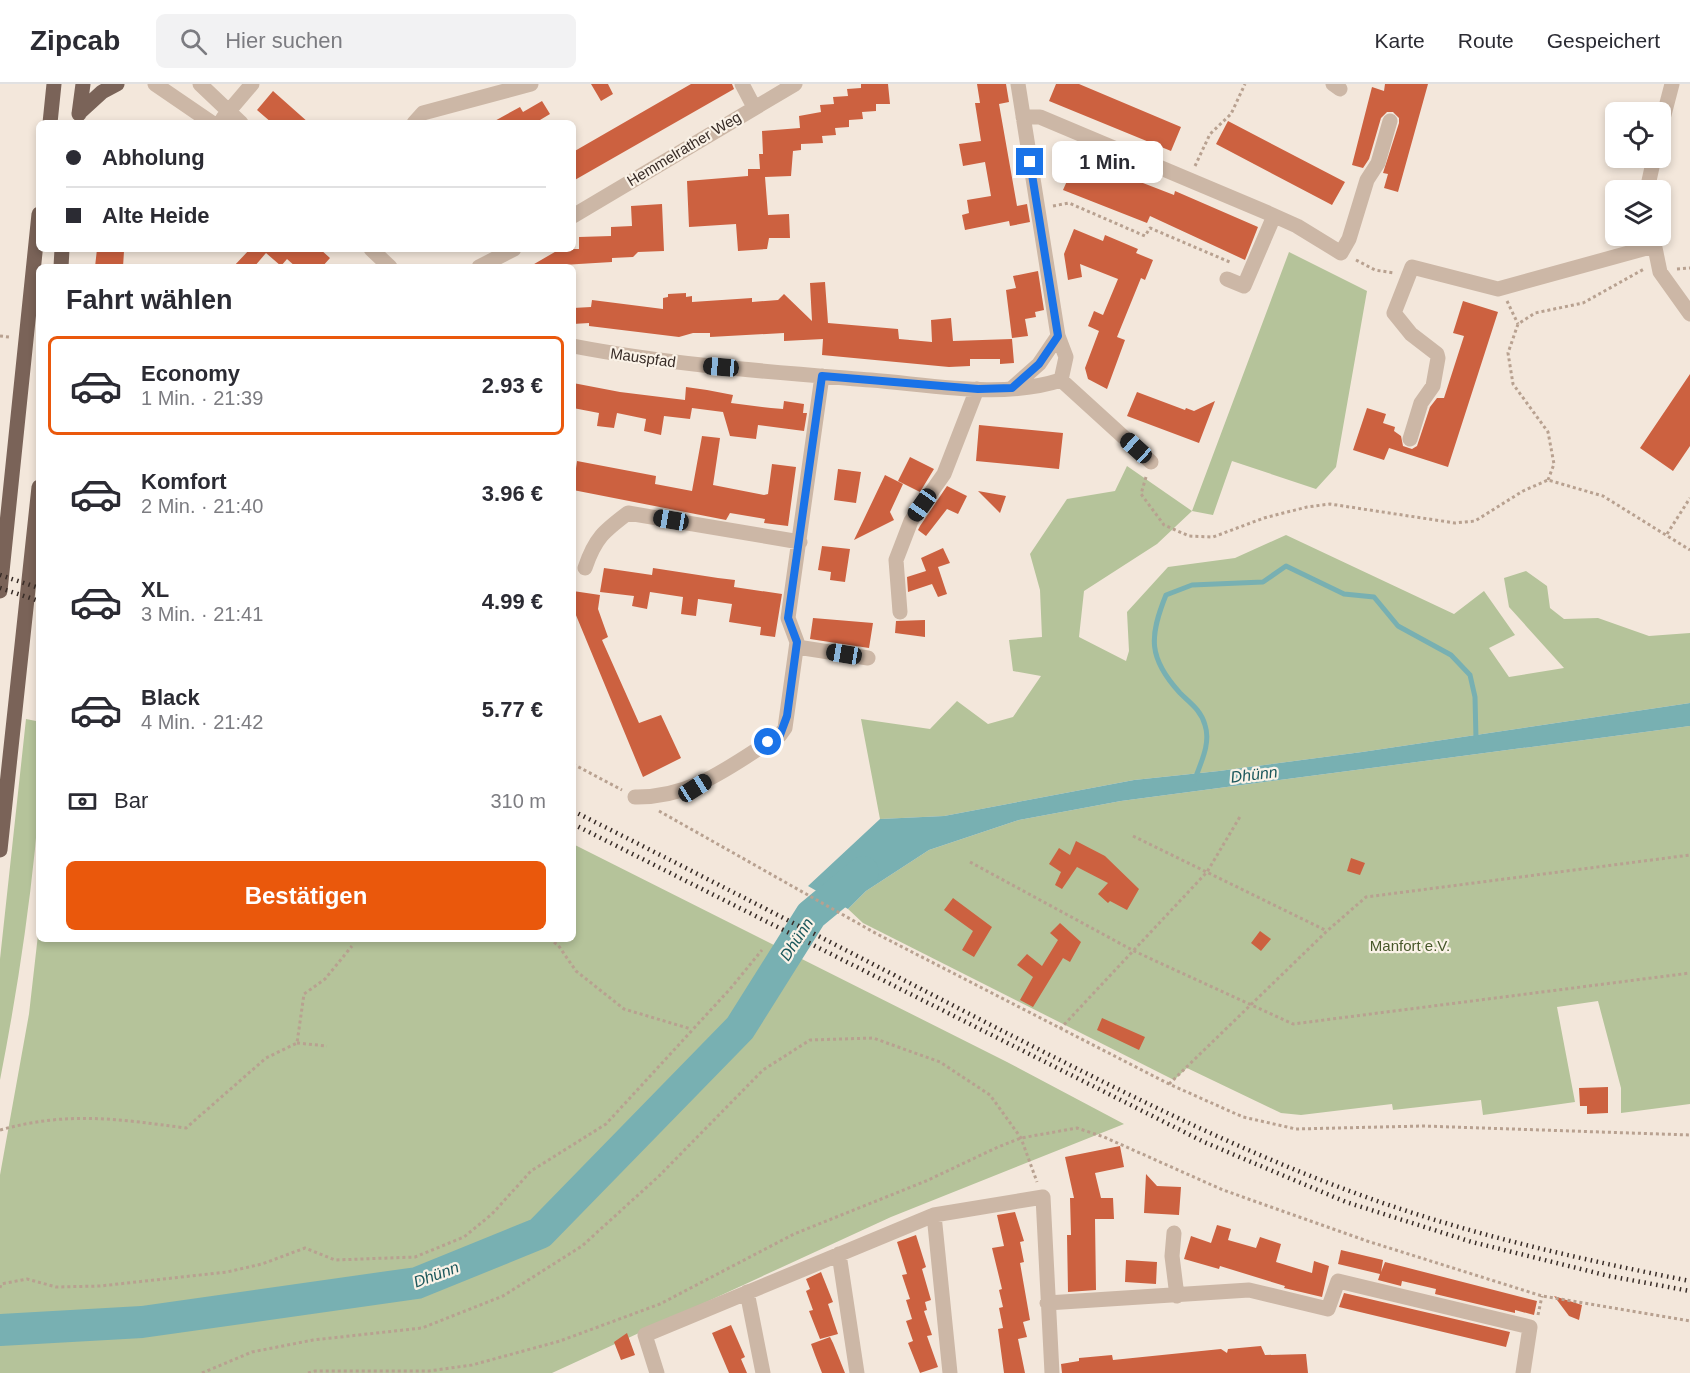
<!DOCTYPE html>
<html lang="de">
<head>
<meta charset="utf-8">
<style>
  :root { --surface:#fff; --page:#f2f2f3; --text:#2b2b33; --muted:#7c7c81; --line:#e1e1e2; --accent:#ea580c }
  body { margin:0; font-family:Helvetica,sans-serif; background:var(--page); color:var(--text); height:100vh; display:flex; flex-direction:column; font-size:22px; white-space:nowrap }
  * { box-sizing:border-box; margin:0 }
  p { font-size:20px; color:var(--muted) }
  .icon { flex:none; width:33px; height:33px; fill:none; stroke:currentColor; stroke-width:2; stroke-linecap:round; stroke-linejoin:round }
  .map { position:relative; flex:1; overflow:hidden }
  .drawer { position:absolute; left:36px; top:180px; width:540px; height:678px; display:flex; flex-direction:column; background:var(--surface); border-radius:9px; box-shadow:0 3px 9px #0003 }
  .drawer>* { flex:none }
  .banner { position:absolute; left:36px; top:36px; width:540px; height:132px; border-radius:9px; box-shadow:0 3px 9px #0003; display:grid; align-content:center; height:132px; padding:0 30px; background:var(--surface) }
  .controls { position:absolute; left:1605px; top:18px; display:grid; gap:12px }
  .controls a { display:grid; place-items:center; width:66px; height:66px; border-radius:9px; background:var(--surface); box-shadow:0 3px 9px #0003; font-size:30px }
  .end { position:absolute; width:27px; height:27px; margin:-14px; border:8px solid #1a73e8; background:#fff; box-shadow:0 0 0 3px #fff }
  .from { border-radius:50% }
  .bubble { position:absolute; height:42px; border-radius:9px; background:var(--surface); box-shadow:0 3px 9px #0003; font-size:20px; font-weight:700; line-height:42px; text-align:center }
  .car { position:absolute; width:18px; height:36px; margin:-18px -9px; border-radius:8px; box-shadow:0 0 4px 2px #0007; background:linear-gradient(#222 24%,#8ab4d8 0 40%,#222 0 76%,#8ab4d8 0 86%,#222 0) }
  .banner b { display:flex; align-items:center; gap:21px; height:57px; font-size:22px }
  .banner b+b { border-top:2px solid var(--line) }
  .banner i { width:15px; height:15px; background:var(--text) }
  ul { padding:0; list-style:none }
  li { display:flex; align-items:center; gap:18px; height:99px; margin:0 12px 9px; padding:0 18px; border:3px solid transparent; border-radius:9px }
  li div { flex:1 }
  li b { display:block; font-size:22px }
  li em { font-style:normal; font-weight:700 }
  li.current { border-color:var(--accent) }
  li>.icon { width:54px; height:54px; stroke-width:1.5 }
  h2 { padding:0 30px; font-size:27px; line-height:72px }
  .pay { display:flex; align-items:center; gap:15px; height:66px; padding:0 30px; font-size:22px }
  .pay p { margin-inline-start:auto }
  .cta { display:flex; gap:12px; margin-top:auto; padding:12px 30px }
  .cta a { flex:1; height:69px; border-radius:9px; background:var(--accent); color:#fff; font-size:24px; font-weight:700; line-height:69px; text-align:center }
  header { display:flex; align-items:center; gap:36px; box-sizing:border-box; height:84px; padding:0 30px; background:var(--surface); border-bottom:2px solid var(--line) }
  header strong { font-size:28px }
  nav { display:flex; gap:33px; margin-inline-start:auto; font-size:21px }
  .search { width:420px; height:54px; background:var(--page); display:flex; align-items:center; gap:15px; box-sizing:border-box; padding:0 21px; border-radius:9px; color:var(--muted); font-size:22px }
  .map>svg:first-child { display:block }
  .green { fill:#b5c39a }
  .water { fill:#78b0b2 }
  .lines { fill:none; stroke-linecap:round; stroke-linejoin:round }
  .stream { stroke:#78b0b2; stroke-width:5 }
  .river { stroke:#78b0b2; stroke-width:32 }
  .building { fill:#cc6140 }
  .path { stroke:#b8a190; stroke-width:3; stroke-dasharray:3 3; stroke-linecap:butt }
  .minor { stroke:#ccb7a6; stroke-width:15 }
  .major { stroke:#7a6358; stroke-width:15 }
  .rail { stroke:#382c27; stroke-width:4.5; stroke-dasharray:1.5 4.5; stroke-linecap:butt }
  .route { stroke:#1a73e8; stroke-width:8 }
  .labels { text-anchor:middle; stroke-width:4.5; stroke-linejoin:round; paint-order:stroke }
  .street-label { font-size:15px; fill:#382c27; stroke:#faf2e7 }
  .park-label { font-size:15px; fill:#47572a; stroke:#faf2e7 }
  .water-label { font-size:16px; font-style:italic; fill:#1b575b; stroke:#faf2e7 }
</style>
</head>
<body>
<header>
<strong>Zipcab</strong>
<div class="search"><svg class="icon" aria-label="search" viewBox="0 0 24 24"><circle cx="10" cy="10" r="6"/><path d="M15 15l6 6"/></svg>Hier suchen</div>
<nav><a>Karte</a><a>Route</a><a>Gespeichert</a></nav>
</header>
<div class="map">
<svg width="1690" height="1289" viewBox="0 0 1690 1289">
  <rect width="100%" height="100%" fill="#f3e7db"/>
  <path class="green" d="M1289,168L1367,207L1336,383L1316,405L1232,377L1213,431L1192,427L1157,460L1084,507L1079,553L1126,577L1129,567L1127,528L1168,483L1235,474L1286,451L1454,530L1484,507L1515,551L1489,564L1509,593L1564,584L1509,523L1504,494L1526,487L1547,502L1550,524L1564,535L1598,534L1649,552L1690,549V619L1362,668L1219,687L1134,696L944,732L880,735L861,635L930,645L957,617L988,640L1013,633L1041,592L1013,587L1009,556L1042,553L1040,506L1030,470L1067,415L1115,407L1127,382L1192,427Z
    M26,635L36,637C44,678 39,723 35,765C27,843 15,919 0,996V875Z
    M1690,642V1020L1621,1029V1004L1598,917L1557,923L1575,1018L1483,1031L1481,1016L1393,1026L1392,1020L1301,1031L1281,1029L1187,984L1174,996L863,839L848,825L866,807L929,766L1019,736L1121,717Z
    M573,760L1007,978L1124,1040L891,1133L552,1289H0V1091L29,930L39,842V855H573Z"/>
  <path class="water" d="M1690,619V642L1121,717L1019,736L929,766L866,807L848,825L808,802L880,735L944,732L1134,696L1219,687L1362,668Z"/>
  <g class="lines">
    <path class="stream" d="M1195,695C1201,678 1211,659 1205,641C1201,626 1190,619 1180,609C1148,574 1149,553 1166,511L1192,501L1263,498L1286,482L1344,510L1374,513L1398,542L1451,571L1470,591L1475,613L1476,655"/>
    <path class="river" d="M0,1246L142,1238L417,1199L540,1149L740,944L811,831L863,788"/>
  </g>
  <path class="building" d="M591,0H608L613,10L601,17Z
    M691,0H732L734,5L573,97V68Z
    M861,0H888L890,20H876V27L862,28L863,35L849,36V43L835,44L836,51L822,52L823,59L801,60V66L793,67L791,92L765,93L768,131L789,130L790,154H769L767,165L738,167L736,140L689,143L687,97L748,92V85H760L759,70H763L762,47L800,44L799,32L821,28L820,21L834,20L833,13L848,12L847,5L861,4Z
    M977,0H1006L1009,18L999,20L1017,122L1027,120L1030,138L1010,142L1009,137L965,146L962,131L969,129L967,116L991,112L985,78L963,82L959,60L981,57L975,19H980Z
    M1056,0H1079L1181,43L1171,67L1049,17Z
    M1385,0H1428L1398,108L1384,104L1388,90L1383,89L1399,39V34L1393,28H1387L1381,34L1369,75L1363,84L1352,81L1372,3L1384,7Z
    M273,7L309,39H272L257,26Z
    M542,17L550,30L535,39H491L520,23L523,28Z
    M1228,37L1345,98L1332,121L1216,60Z
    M1073,72L1174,111L1175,107L1258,143L1245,176L1150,132L1147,139L1063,106L1067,97L1064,96Z
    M662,120L664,167L638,168L633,173L612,174V178L529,183L560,165H579V153L611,152V143L632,142L631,122Z
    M1074,145L1103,157L1105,151L1138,165L1136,169L1153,176L1145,196L1141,194L1117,253L1125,256L1107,305L1088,295L1085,284L1099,247L1088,242L1094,227L1103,231L1118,195L1080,180L1082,193L1068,196L1064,170Z
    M97,165L124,167L123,183H95Z
    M250,165H320L330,174L322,183H296L287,175L281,182L266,169L254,183H233Z
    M1038,187L1044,226L1035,228L1036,233L1025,235L1028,252L1012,254L1006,206L1016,204L1013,192Z
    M825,198L828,239L898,245L899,255L932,258L931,236L951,234L953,257L1012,255L1014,279L1000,280V275H970V282L949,283L822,271L823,255L784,257V249L710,253V249H693L679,253L589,242V239L573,240V224L591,223L592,216L663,225V214L668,213V210L686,209V213L692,212V218L752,214V218L778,216L784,210L812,237L810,199Z
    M1463,217L1498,228L1448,383L1389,364L1384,376L1353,366L1367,324L1386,330L1383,339L1395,343L1394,347L1401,352L1403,362L1412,365L1417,362L1430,323L1437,314H1444L1464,252L1453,249Z
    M1690,290V362L1673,387L1640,364Z
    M573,299L620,308L685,316L686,303L707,306L733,311L731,319L771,324L783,325L784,317L804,320L803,329H807L804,347L758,341L756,355L730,352L723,328L692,324L690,335L664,332L661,351L644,347L646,335L617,329L614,344L597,342L599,329L573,324Z
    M1137,308L1185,326L1186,324L1194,327L1215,317L1199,359L1127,332Z
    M979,341L1063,349L1059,385L976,377Z
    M702,352L720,354L713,401L764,411L768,410L772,380L796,383L788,442L764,439L765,435L730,429L726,436L573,406L577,377L656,392L655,400L692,407Z
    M910,373L934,385L920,408L898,397Z
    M838,385L861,388L856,419L834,416Z
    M885,391L903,400L890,428L894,436L854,456Z
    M947,402L967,412L958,430L947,425L926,452L918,446L920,442Z
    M978,407L1006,412L1000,429Z
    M822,462L850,465L845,498L830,496L831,488L818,486Z
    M943,464L950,479L938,483L947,510L938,513L932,500L908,508L907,493L926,487L921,474Z
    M604,484L652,491L653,484L718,494L735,496L734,503L782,510L775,553L760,551L761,543L729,538L732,520L698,515L696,532L688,531L681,530L683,513L650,508L647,525L632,522L634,512L600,508Z
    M573,507L600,511L598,525L608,553L602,556L639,639L661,631L681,674L643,693L573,524Z
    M813,534L873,539L869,564L810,555Z
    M925,536V553L895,549L896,537Z
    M1076,757L1105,772L1139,805L1127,826L1110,817L1108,819L1098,810L1108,799L1077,783L1062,805L1055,801L1061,788L1049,780L1059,764L1070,771Z
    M1351,774L1365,779L1360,791L1347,787Z
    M953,814L992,843L974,873L962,866L973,847L944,826Z
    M1060,839L1081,858L1070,878L1063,874L1033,923L1020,916L1033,893L1017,881L1027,870L1042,882L1058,856L1050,849Z
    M1260,847L1271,855L1261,867L1251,859Z
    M1102,934L1145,953L1139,966L1097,946Z
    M1608,1003V1029L1587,1030V1022H1580L1579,1004Z
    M1120,1062L1124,1083L1095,1089L1101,1114H1113L1114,1135H1095L1096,1206L1068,1208L1067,1151H1071L1070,1114H1074L1065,1073Z
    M1146,1090L1157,1102L1181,1103L1179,1131L1144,1129Z
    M1015,1128L1024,1157L1020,1158L1024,1178L1020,1179L1030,1236L1023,1238L1027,1253L1018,1255L1025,1289H1004L998,1245L1003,1244L999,1224L1003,1223L999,1206L1002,1205L992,1164L1004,1162L997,1131Z
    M1217,1141L1231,1145L1228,1156L1256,1164L1260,1153L1281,1160L1276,1178L1312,1189L1314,1177L1329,1182L1322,1213L1284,1204L1285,1202L1220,1182L1219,1185L1184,1175L1191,1152L1211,1159Z
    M916,1151L926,1183L922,1185L931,1216L925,1218L927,1226L924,1227L932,1251L927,1252L938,1283L920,1289L908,1259L913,1257L906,1237L912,1235L906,1216L910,1215L902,1191L907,1190L897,1158Z
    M1341,1166L1383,1176L1381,1188L1385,1178L1537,1217L1534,1231L1515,1226V1229L1435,1210L1436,1205L1402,1197L1401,1202L1378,1196L1380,1190L1338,1180Z
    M1126,1176L1157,1178L1156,1200L1125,1198Z
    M821,1188L833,1218L828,1220L838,1250L820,1255L809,1227L813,1226L806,1207L810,1205L806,1195Z
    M1344,1209L1510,1248L1506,1263L1339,1223Z
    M1554,1212L1582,1221L1579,1236L1569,1232Z
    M731,1241L745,1273L741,1275L747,1289H729L712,1249Z
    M627,1249L635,1271L621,1276L614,1258Z
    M830,1253L833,1259L845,1289H822L815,1271L811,1260Z
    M1261,1262L1265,1271L1306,1270L1308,1289H1062L1061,1280L1079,1277V1274L1112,1271L1113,1276L1221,1265L1227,1269L1228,1265Z"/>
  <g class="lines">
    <path class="path" d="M1195,82L1210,50L1231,30L1245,0
      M1053,122L1069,119L1145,152L1150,144L1232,179
      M1356,176L1375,186L1394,189
      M1677,185L1690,184
      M1507,217L1518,240
      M0,252L9,253
      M1146,393L1141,410L1164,441L1189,452L1213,453L1264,434L1307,423L1330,420L1455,439L1475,437L1523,407L1548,396L1603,412L1690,466
      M1548,396L1554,380L1548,348L1513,300L1508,269L1518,240L1535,229L1583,219L1644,185
      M1667,450L1690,414
      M573,680L622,706
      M659,727L877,850L1169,1000L1243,1033L1296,1045L1423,1042L1690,1051
      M1133,752L1327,847
      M970,778L1134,867L1293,940L1690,889
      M549,855L558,861L576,887L624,925L691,945
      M1060,945L1207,788L1241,731
      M297,959L327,962
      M1169,1000L1327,847L1366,813L1690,771
      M0,1046C69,1027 117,1035 186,1044L266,974L297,959L304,910L325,895L352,862
      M0,1204L1,1200L27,1195L56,1203L100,1202L227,1188L262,1180L305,1164L335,1176L415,1173L464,1153L492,1130L531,1087L606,1040L730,905L762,866
      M1538,1231L1542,1212
      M202,1289L252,1268L313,1256L422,1244L503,1212L582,1162L659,1092L763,986L810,956L873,954L940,978L990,1011L1021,1054L1037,1098
      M308,1289L315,1287H429L472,1281L560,1257L660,1220L794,1150L926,1097L998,1063L1021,1054L1077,1044L1104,1053L1223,1106L1367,1157L1542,1212L1690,1237"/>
    <path class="minor" d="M155,0L212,39
      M200,0L241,39
      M742,0L754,23
      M1333,0L1340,5
      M1023,33H1040L1268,129L1297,142L1341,169L1349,155L1367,96L1378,79L1390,37
      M223,34L252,0
      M414,39L423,29L531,0
      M1660,46L1672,0
      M1647,106L1654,74
      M573,132L795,0
      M1653,154L1660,188L1690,230
      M371,165L390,183
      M479,183L514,165
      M1227,195L1244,202L1274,132
      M573,262C671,281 772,288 871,296C933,301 1002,315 1061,296L1066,273L1058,252
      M1061,296L1151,378
      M1012,304L1039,280L1058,252L1018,0
      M1410,355L1421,319L1433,302L1438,274L1437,270L1411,250L1394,229L1412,183L1498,205L1654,162
      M585,484C595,454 604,447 628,429L800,458
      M900,528L896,476L911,437L944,390L977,305
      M797,563L868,574
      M635,713C694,714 731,681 780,651L785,644L797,558L788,534L822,292
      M934,1131L950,1289
      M1174,1149L1172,1172L1177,1212
      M839,1170L857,1289
      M747,1208L763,1289
      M1047,1219L1249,1206L1328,1225L1338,1197L1530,1243L1523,1289
      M657,1289L645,1251L934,1131L1043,1113L1052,1289"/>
    <path class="major" d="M79,29L102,8L117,0
      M79,30L83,0
      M50,39L54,0
      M61,183L62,165
      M0,507L39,130
      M0,766L39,403"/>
    <path class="rail" d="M0,491L39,504
      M0,504L39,517
      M573,727C711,796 849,868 987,939C1105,999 1223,1060 1347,1106C1458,1148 1574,1174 1690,1197
      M573,740L1204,1058L1346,1118L1472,1158L1609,1192L1690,1207"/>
  </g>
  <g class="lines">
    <path class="route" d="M768,658L780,651L787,632L797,558L788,534L822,292L978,305L1012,304L1039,280L1058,252L1030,78"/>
  </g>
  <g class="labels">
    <g class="street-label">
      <text transform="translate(684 65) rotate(-31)" y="5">Hemmelrather Weg</text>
      <text transform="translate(643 274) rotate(8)" y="5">Mauspfad</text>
    </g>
    <g class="park-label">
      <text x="1410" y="867">Manfort e.V.</text>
    </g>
    <g class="water-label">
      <text transform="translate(1254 690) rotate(-7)" y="6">Dhünn</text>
      <text transform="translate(796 855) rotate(-57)" y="6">Dhünn</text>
      <text transform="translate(436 1190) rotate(-20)" y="6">Dhünn</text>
    </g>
  </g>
</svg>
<div class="controls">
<a><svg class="icon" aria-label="locate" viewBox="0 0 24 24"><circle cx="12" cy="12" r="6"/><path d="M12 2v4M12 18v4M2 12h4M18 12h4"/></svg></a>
<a><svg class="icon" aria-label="layers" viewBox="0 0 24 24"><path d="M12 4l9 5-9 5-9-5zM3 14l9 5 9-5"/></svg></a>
</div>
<i class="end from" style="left:768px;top:658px"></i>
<i class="end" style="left:1030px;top:78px"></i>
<div class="bubble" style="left:1052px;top:57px;width:111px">1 Min.</div>
<i class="car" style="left:721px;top:283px;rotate:275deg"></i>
<i class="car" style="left:1136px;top:364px;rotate:312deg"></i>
<i class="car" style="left:922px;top:421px;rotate:215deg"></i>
<i class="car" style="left:671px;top:436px;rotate:280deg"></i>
<i class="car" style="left:844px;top:570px;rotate:279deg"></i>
<i class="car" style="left:695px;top:704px;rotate:58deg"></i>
<div class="banner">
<b><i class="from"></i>Abholung</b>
<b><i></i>Alte Heide</b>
</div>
<section class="drawer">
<h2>Fahrt wählen</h2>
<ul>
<li class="current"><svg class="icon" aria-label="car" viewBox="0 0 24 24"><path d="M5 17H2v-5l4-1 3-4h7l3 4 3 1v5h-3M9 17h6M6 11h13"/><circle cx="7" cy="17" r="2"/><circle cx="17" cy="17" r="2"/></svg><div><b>Economy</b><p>1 Min. · 21:39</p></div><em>2.93 €</em></li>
<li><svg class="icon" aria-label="car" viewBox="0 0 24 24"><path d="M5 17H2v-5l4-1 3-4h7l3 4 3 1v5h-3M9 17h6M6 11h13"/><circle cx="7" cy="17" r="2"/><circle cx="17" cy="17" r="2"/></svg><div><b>Komfort</b><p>2 Min. · 21:40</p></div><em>3.96 €</em></li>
<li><svg class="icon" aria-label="car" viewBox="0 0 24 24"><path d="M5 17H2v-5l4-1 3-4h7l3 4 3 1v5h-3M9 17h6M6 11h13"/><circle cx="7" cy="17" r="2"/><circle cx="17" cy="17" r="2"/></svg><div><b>XL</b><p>3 Min. · 21:41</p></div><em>4.99 €</em></li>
<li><svg class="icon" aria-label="car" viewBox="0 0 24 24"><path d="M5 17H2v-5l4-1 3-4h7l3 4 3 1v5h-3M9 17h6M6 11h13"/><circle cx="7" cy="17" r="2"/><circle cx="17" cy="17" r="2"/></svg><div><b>Black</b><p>4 Min. · 21:42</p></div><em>5.77 €</em></li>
</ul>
<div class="pay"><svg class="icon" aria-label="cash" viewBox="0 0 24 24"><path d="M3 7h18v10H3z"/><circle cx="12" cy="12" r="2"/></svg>Bar<p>310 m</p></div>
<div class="cta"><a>Bestätigen</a></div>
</section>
</div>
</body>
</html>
